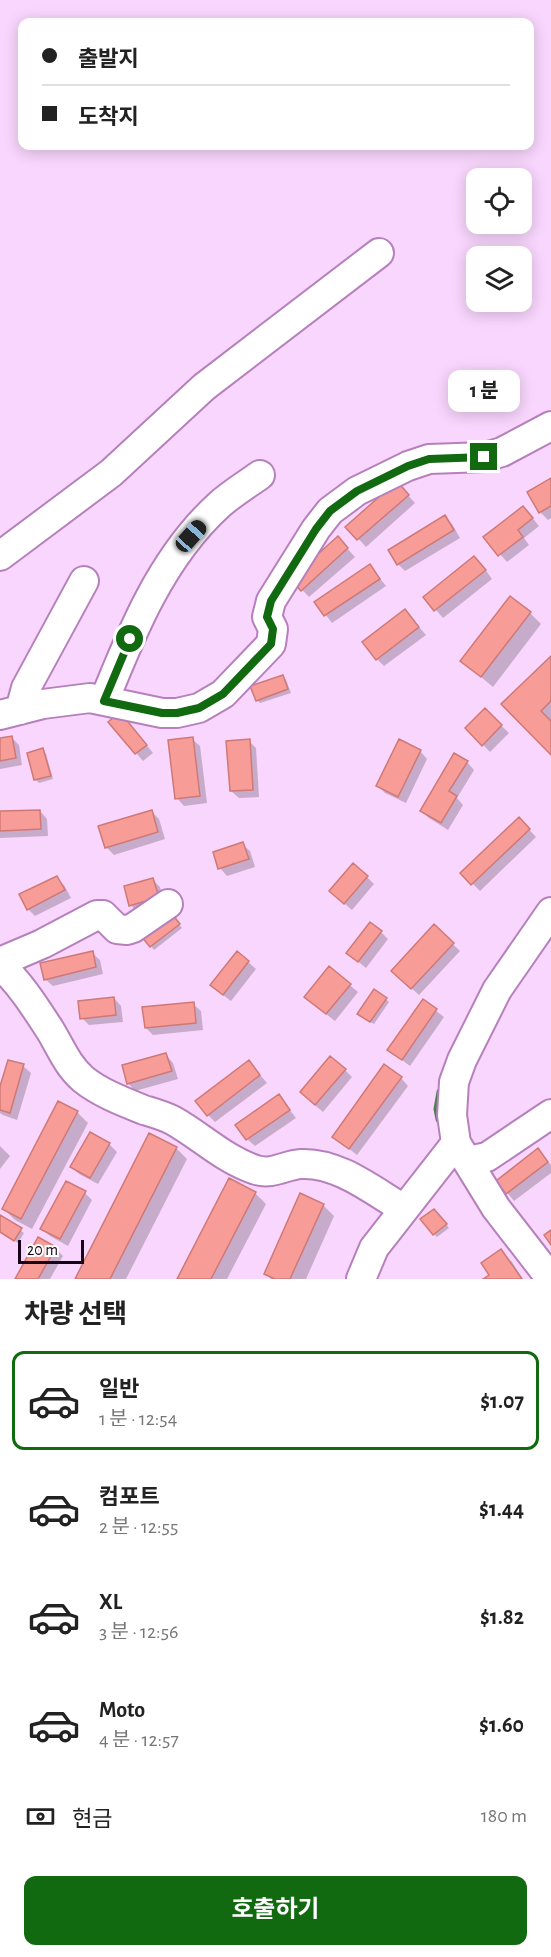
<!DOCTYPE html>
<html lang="ko">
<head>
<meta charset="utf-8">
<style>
  :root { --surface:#fff; --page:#f2f2f2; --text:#222; --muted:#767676; --line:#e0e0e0; --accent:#116910 }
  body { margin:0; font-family:"Alegreya Sans","Noto Sans KR",sans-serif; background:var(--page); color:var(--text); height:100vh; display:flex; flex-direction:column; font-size:22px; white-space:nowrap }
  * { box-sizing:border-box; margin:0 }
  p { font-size:20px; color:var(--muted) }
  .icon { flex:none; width:33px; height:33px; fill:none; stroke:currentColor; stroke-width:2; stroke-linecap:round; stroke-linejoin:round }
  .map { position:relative; height:1279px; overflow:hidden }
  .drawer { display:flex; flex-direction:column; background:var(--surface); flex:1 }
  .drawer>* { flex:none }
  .banner { position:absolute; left:18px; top:18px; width:516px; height:132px; border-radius:12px; box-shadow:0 3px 15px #0003; display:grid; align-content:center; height:132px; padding:0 24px; background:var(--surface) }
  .controls { position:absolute; left:466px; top:168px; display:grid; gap:12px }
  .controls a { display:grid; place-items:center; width:66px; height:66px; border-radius:12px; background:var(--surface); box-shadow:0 3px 15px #0003; font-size:30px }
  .scale { position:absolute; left:18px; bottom:15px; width:66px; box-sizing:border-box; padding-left:6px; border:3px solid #160418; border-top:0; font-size:16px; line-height:21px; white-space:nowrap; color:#160418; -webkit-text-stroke:4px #fff; paint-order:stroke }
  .end { position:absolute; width:27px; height:27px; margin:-14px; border:8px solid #116910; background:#fff; box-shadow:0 0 0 3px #fff }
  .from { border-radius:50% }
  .bubble { position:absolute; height:42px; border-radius:12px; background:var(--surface); box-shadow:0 3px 15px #0003; font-size:20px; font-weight:700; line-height:42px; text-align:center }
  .car { position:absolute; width:18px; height:36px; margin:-18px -9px; border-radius:8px; box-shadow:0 0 4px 2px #0007; background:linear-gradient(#222 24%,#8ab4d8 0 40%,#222 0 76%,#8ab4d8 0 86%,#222 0) }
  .banner b { display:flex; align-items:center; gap:21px; height:57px; font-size:22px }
  .banner b+b { border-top:2px solid var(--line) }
  .banner i { width:15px; height:15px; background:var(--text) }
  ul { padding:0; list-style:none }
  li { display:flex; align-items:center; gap:18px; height:99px; margin:0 12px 9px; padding:0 12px; border:3px solid transparent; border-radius:12px }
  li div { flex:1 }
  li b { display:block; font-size:22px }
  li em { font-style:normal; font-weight:700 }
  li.active { border-color:var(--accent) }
  li>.icon { width:54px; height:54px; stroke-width:1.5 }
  h2 { padding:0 24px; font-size:27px; line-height:72px }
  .pay { display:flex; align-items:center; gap:15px; height:66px; padding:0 24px; font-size:22px }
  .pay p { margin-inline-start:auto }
  .button { display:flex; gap:12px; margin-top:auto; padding:12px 24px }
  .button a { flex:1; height:69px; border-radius:12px; background:var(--accent); color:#fff; font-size:24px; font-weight:700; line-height:69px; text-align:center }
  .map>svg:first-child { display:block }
  .shadow { fill:#0003 }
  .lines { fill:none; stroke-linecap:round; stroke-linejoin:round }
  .stream { stroke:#4e7e4b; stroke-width:7 }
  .building { fill:#f89c98; stroke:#ce7976; stroke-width:1.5 }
  .minor-casing { stroke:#b680bd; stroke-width:32 }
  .minor { stroke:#fff; stroke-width:28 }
  .route { stroke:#116910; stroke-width:8 }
</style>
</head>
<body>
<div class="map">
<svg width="551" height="1279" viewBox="0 0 551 1279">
  <rect width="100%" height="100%" fill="#f9d6fd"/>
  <path class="shadow" d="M551,480V518L548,520L540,512Z
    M404,491L415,503L366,547L348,527Z
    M530,515L539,526L524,538L529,545L507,562L485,537Z
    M445,517L452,524L460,538L405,571L398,564Z
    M345,546L355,557L309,597L292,579Z
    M482,565L492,579L443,618L425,597Z
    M370,566L386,586L332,623L316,602Z
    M405,611L426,635L384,666L377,659Z
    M530,613L541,624L493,687L462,661Z
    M551,658V754L503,704Z
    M283,676L286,680L291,693L260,703L257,700Z
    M485,710L509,733L490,752L467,728Z
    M127,721L153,753L143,761L110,722Z
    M11,737L19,745L22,765L0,769V739Z
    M192,739L200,746L207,803L184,806L177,798Z
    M249,741L256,748L259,797L239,798L231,791Z
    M43,750L46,754L53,779L39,783L36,780Z
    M420,751L427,759L406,803L385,793L378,786Z
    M467,762L474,770L457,798L463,805L448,830L429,818L421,811Z
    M40,811L47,819L48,836L0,838V813Z
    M151,811L159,819L165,839L114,855L106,847Z
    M519,819L536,837L480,891L462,873Z
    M242,844L250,851L255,867L227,876L220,868Z
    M367,877L374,884L352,910L338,898Z
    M57,878L64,885L71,898L35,916L28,909Z
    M153,880L160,887L165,905L138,913L131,905Z
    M174,918L182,928L154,950L143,936Z
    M434,926L460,951L419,995L393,971Z
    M381,932L388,939L366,968L348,953Z
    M92,953L100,960L103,974L53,986L45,979Z
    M248,962L256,969L231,1001L219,992Z
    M329,968L358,992L335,1021L313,1004Z
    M114,998L121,1006L123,1022L89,1025L82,1018Z
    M386,999L389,1002L374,1024L362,1017Z
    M423,1001L444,1017L410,1066L389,1050Z
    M193,1004L201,1011L203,1030L153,1035L146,1028Z
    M166,1055L173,1063L178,1079L135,1091L128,1083Z
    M249,1062L267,1083L215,1122L208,1115Z
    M23,1066L31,1073L17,1120L3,1115L0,1113V1092Z
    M345,1070L352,1077L323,1112L309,1100Z
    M401,1078L408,1086L357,1155L334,1137Z
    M279,1096L296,1118L255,1146L247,1139Z
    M77,1112L88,1123L32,1229L15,1220L4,1209Z
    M150,1135L176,1148L187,1159L126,1279H77Z
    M109,1144L117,1152L98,1184L79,1174L72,1167Z
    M0,1146L10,1156L0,1169Z
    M538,1150L551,1165V1173L514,1201L498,1181Z
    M230,1180L255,1193L266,1204L227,1279H178Z
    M85,1193L92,1200L68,1246L50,1236L42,1229Z
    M323,1205L334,1216L306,1279H271L266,1274Z
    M438,1214L449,1228L437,1237L434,1234Z
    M0,1217L24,1233L18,1243L0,1231Z
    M39,1239L55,1248L63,1256L50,1279H17Z
    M501,1251L512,1262L523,1279H486L491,1275Z"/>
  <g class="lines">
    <path class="stream" d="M439,1119L437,1109L440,1092"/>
  </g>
  <path class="building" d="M551,478V506L539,513L527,492Z
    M397,481L409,495L357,540L345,527Z
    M523,506L533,518L518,530L523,537L498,556L483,537Z
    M445,515L454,530L397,565L388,550Z
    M338,536L348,548L301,591L290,579Z
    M474,556L486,570L434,611L423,597Z
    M370,564L380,579L324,616L314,602Z
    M510,596L531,612L481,677L460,661Z
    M405,609L419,627L376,660L362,642Z
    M551,656V701L541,711L551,721V755L501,704Z
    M283,675L288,689L256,701L250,686Z
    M485,708L502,725L482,746L465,728Z
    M120,712L147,745L135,754L108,722Z
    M12,736L16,758L0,761V738Z
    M193,737L200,796L175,799L168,740Z
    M250,739L253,790L230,791L226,741Z
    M399,739L421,750L398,797L376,786Z
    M43,748L51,776L34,780L27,753Z
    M454,753L468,761L449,791L457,796L441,823L420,811Z
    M40,810L41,829L0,831V811Z
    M152,810L158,832L105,848L98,826Z
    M519,817L530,829L471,885L460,873Z
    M243,842L249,859L218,869L213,852Z
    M353,863L368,876L344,904L329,891Z
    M57,876L65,890L27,910L19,894Z
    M153,878L159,897L129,906L124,886Z
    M171,913L180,924L150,947L141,936Z
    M370,922L382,931L358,962L346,953Z
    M434,924L454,943L411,989L391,971Z
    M93,951L96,967L44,980L40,963Z
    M237,951L249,961L223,995L210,985Z
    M329,966L351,984L326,1014L304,997Z
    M374,989L387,998L370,1022L357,1014Z
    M114,997L116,1015L80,1019L78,1001Z
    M423,999L437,1009L402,1060L387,1050Z
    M194,1002L196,1023L145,1028L142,1007Z
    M166,1053L172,1071L127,1084L122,1065Z
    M330,1056L346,1069L315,1105L300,1092Z
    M8,1060L24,1064L10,1113L0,1110V1086Z
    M249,1060L260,1075L207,1116L195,1101Z
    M384,1064L402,1077L349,1149L332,1137Z
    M279,1094L290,1110L246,1140L235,1125Z
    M58,1101L78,1111L21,1219L2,1209Z
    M90,1132L110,1143L90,1178L70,1167Z
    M149,1133L177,1147L110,1279H75Z
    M538,1148L548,1162L506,1194L496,1181Z
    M229,1178L256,1192L211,1279H177Z
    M66,1181L86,1191L60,1239L40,1229Z
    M300,1193L324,1204L290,1279H275L264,1274Z
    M434,1209L447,1224L433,1235L420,1219Z
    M0,1215L22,1228L14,1241L0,1232Z
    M551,1230V1245L544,1235Z
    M38,1237L56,1247L38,1279H15Z
    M501,1249L522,1279H483L489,1275L481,1263Z"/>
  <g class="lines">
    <defs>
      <path id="minor" d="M0,556L111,473L204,387L379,253
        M104,701C132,631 162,557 219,505C231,494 246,485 260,475
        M20,710L26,688L84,581
        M0,715L43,704L90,698L162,713H177L199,708L223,694L271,644L273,629L267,617L271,601L316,529L330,511L357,491L408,466L429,459L485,457L502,452L551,426
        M0,962L42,944L97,915H103L117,929L127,930L133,928L168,904
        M0,965C20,983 35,1007 50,1030C61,1048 67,1065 83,1079C100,1093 124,1102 144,1110C154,1113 165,1116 174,1121C202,1137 225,1160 256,1170C273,1175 285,1165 301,1164C338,1162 373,1191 404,1209
        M468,1161L487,1157L551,1114
        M361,1279L374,1248L456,1143
        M551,1279L496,1208L456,1143L452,1115L454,1082L462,1060L497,990L551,912"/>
    </defs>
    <use href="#minor" class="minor-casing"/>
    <use href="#minor" class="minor"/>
  </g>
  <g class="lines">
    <path class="route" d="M130,639L104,701L162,713H177L199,708L223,694L271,644L273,629L267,617L271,601L316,529L330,511L357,491L408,466L429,459L484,457"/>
  </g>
</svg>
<div class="controls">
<a><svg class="icon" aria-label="locate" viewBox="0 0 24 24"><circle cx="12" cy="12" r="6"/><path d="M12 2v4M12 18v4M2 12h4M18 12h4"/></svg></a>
<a><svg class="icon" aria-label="layers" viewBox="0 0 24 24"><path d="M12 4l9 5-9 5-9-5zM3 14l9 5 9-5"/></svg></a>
</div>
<div class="scale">20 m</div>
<i class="end from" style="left:130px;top:639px"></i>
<i class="end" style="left:484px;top:457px"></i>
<div class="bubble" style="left:448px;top:370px;width:72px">1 분</div>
<i class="car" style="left:191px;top:536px;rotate:42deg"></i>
<div class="banner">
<b><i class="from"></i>출발지</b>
<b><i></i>도착지</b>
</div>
</div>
<section class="drawer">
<h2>차량 선택</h2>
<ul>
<li class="active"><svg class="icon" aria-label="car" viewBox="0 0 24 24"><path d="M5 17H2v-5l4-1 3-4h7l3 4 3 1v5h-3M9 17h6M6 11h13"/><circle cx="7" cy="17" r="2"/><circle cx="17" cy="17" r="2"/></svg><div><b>일반</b><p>1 분 · 12:54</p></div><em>$1.07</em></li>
<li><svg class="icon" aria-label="car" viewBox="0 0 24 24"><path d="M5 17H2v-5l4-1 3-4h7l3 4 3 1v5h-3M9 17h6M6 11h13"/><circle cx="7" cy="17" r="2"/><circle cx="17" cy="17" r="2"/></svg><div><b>컴포트</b><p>2 분 · 12:55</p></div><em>$1.44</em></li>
<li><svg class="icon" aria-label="car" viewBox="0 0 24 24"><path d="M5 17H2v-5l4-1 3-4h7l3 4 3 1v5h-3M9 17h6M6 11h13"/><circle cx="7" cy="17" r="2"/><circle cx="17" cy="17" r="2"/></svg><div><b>XL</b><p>3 분 · 12:56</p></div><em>$1.82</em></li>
<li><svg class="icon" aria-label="car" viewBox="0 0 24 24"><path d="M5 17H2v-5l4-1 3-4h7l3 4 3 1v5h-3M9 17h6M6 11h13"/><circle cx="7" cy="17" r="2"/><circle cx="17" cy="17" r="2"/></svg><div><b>Moto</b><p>4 분 · 12:57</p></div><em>$1.60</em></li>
</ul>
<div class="pay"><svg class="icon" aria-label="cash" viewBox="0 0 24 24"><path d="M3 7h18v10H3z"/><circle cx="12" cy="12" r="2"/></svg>현금<p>180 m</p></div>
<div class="button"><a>호출하기</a></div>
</section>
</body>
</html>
